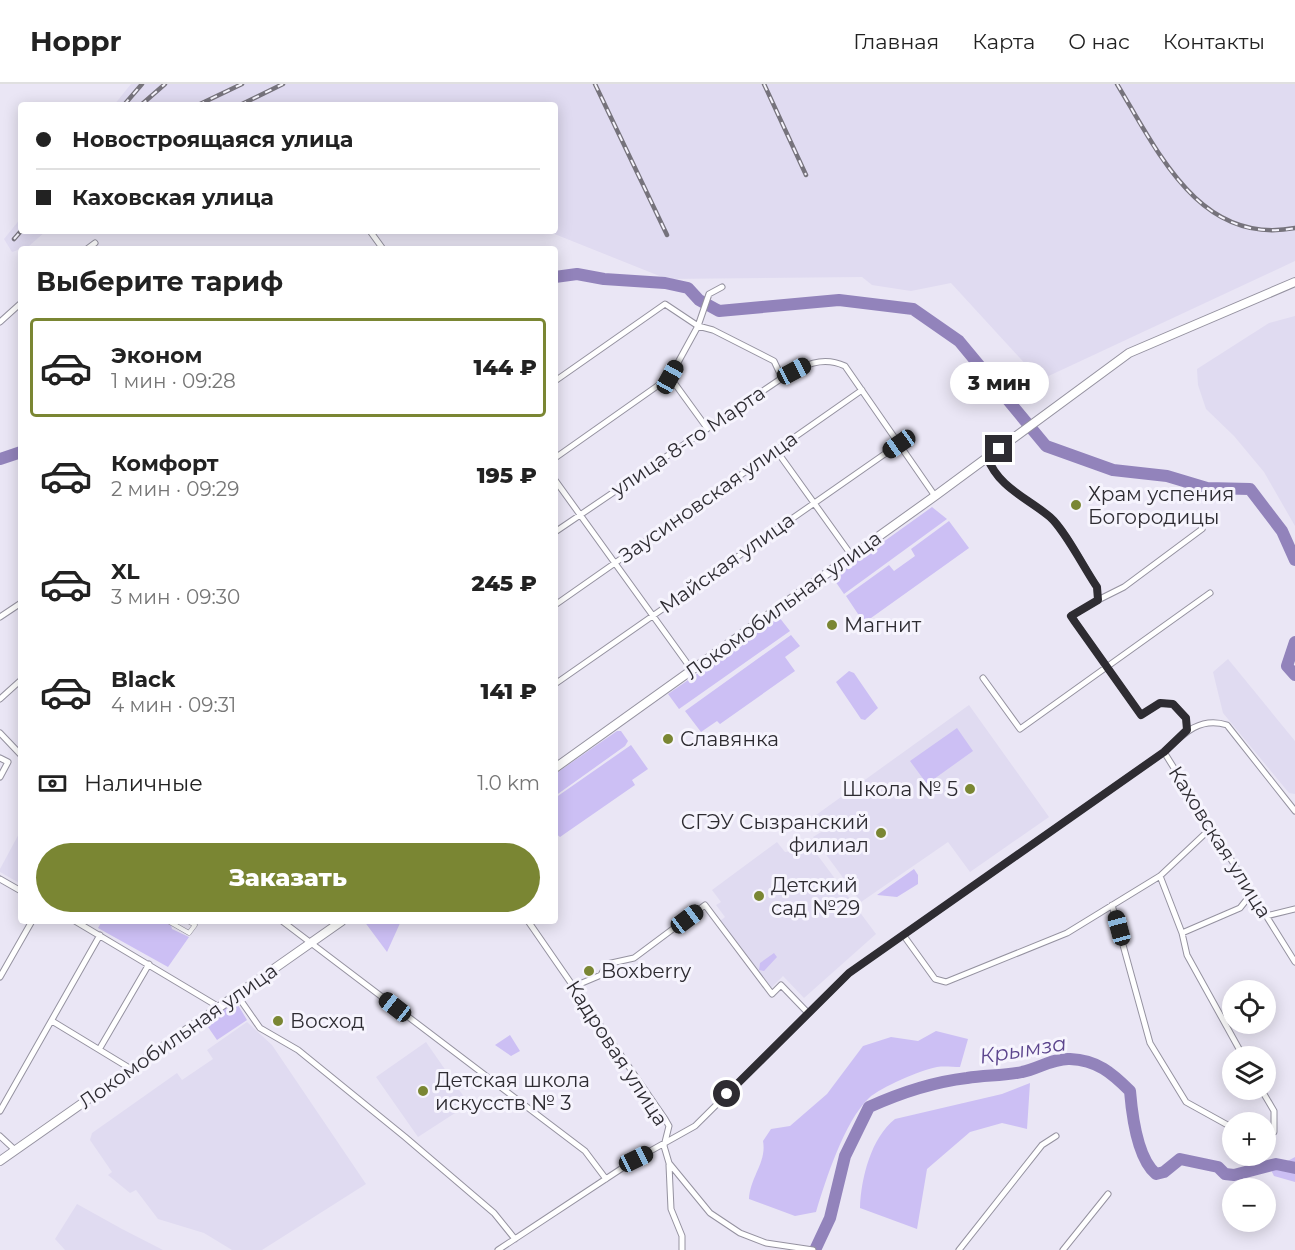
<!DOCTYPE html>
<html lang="ru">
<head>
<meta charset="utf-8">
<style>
  :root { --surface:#fff; --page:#f2f2f2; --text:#222; --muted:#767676; --line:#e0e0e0; --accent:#7a8633 }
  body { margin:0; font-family:Montserrat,sans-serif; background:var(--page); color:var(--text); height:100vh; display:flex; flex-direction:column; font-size:22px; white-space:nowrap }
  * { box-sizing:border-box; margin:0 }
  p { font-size:20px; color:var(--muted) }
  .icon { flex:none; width:33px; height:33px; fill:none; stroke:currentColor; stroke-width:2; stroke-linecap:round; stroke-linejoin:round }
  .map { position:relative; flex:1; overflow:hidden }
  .details { position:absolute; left:18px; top:162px; width:540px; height:678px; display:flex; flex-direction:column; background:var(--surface); border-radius:6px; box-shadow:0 3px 15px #0003 }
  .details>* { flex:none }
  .hud { position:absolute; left:18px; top:18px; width:540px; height:132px; border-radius:6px; box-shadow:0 3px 15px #0003; display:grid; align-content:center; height:132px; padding:0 18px; background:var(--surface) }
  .tools { position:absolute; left:1222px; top:896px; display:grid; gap:12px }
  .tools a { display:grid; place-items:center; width:54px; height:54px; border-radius:50%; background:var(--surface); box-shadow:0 3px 15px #0003; font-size:30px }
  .end { position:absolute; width:27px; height:27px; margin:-14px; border:8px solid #2e2c32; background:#fff; box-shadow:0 0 0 3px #fff }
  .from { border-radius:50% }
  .bubble { position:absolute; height:42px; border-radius:21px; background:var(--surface); box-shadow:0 3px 15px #0003; font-size:20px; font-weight:800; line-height:42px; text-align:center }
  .car { position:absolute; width:18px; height:36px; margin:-18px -9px; border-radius:8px; box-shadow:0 0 4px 2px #0007; background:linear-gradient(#222 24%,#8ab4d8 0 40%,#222 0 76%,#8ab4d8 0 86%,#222 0) }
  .hud b { display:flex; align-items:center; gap:21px; height:57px; font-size:22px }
  .hud b+b { border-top:2px solid var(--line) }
  .hud i { width:15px; height:15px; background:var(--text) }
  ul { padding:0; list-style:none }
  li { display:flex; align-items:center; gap:18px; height:99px; margin:0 12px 9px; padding:0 6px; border:3px solid transparent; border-radius:6px }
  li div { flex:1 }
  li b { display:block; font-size:22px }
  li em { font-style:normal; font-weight:800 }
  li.on { border-color:var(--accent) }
  li>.icon { width:54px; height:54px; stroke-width:1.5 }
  h2 { padding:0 18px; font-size:27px; line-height:72px }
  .pay { display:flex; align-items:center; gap:15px; height:66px; padding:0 18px; font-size:22px }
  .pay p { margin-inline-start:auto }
  .cta { display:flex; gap:12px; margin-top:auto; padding:12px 18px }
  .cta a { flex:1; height:69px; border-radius:36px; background:var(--accent); color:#fff; font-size:24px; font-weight:800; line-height:69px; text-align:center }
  header { display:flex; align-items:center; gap:36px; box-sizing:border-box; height:84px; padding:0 30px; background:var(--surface); border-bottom:2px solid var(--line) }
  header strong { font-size:28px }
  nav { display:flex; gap:33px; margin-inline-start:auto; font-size:21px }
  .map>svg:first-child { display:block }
  .built { fill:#e0dbf1 }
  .green { fill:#ccbff4 }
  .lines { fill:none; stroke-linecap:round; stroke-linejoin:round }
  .river { stroke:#9283bb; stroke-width:12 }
  .pedestrian-casing { stroke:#9592a0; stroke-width:5 }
  .minor-casing { stroke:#9592a0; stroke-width:7 }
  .primary-casing { stroke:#9592a0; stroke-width:10 }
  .pedestrian { stroke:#fff; stroke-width:4 }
  .minor { stroke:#fff; stroke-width:5 }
  .primary { stroke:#fff; stroke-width:8 }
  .rail-casing { stroke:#76737c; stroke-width:4.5 }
  .rail { stroke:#f6f4fd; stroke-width:2; stroke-dasharray:7; stroke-linecap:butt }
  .route { stroke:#2e2c32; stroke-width:8 }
  .poi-dot { fill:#7a8633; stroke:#f6f4fd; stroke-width:2 }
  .labels { text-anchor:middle; stroke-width:6; stroke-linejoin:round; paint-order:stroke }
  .street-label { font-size:20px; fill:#2e2c32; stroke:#f6f4fd }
  .poi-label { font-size:20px; fill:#2e2c32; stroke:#f6f4fd; text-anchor:start }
  .water-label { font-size:21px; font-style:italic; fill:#5c458d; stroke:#f6f4fd }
</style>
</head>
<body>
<header>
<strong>Hoppr</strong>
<nav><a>Главная</a><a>Карта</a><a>О нас</a><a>Контакты</a></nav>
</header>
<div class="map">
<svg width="1295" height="1166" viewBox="0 0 1295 1166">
  <rect width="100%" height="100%" fill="#eae6f5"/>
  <path class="built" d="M131,0H1295V177L1040,296L951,199L911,207L872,201L862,193L667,195L547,147H555V21H114Z
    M21,134V147H46L29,162L12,168L4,155Z
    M1295,232V442L1264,388L1234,352L1206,325L1198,301L1197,285L1269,239Z
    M1228,575L1295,657V710L1289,709L1223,629L1213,588Z
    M969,621L1049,733L970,788L948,758L861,818L813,753L826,745L816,731Z
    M21,746V800L0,788V785Z
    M777,758L785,768L813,765L876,850L804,914L783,892L771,904L720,837L725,833L716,821L721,818L712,806Z
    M247,938L272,961L366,1100L262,1166H232L204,1149L158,1135L136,1106L130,1109L108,1091L112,1088L90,1056L92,1049L177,989L182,996L213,975L207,966Z
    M426,958L469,1020L418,1053L376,993Z
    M77,1120L122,1145L163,1166H65L55,1155Z"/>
  <path class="green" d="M932,423L947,435L844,510L833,494Z
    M949,437L969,464L864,539L846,512L889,481L894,487L915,472L911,465Z
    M779,533L790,547L679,625L668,610Z
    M791,551L800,562L785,573L795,587L720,640L717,637L701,648L685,627Z
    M849,587L854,589L878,624L865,636L861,635L836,598Z
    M957,644L973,667L927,700L910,677Z
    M617,647H621L628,657L625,662L555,712V690Z
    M631,661L648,685L632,696L635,701L560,753L555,749V714Z
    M914,785L918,791V800L897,813L877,811Z
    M102,837H163L171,841L172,845L189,853L168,883L98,844Z
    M364,837H401L387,868Z
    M774,869L777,873L764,887L759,886L760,879Z
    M235,916L247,936L217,956L208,943L209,934Z
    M936,947L968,955L960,983C953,983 944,982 937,983C921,986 881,1003 869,1014C844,1038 826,1095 816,1128L795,1132L749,1115C750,1093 767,1078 763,1057L771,1045L790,1042L827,1010L863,962L891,953L918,957Z
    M510,951L520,967L511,972L495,961Z
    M1030,999L1027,1045L1002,1039L970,1048L927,1085L917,1145L860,1124C861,1094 871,1054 895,1035L1002,1010Z
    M1295,1073V1098L1274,1092L1271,1086Z"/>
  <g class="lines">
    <path class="river" d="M555,193L577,190L604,195L665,199L688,204L699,216L719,227L839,216L913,225L959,257L1046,362L1113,386L1167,392L1207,404L1250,405L1282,447L1295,476
      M0,375L21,368
      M1295,558L1287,582L1295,591
      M815,1166L830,1134L845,1072L869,1023C900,1009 933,998 967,994C985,991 1003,992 1022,988C1038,985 1053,974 1070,975C1097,976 1112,989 1130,1007C1132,1031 1137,1074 1156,1090L1164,1088L1180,1075L1218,1083L1225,1090L1234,1091L1276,1080L1295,1084"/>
    <defs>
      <path id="pedestrian" d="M168,837L189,849L195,841L188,837"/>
      <path id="minor" d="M370,147L383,165
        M87,165L95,159
        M0,238L21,219
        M670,293L707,344
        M555,297L665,220L698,242L713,246L774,277L782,294
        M776,366L852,472
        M987,373C999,404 1026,413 1050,433C1065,446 1085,485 1097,503L1098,516L1071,532L1141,631L1160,619L1173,620L1186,634L1187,646
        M555,374L670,293L698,242L709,210L722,203
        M555,396L692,586
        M555,448L782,294C803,282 821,271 845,282L935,412
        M1098,516L1124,503L1202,445
        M555,521L862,306
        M0,533L21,519
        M983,594L1020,645L1210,509
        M555,600L899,360
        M0,615L21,596
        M0,649L21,671
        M1164,668L1295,878
        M0,674L8,678L0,693
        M1160,792L1182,849L1187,871L1243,972
        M0,795L21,807
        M1112,821L1150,959L1186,1018L1233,1044
        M1266,832L1295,825
        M75,837L219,923
        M282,837L585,1067L606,1095
        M528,837L665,1035L669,1042L664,1062L669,1079L710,1129L740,1149L766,1159L813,1166
        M1182,849L1240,824L1252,809
        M904,852L935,895L946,898L1067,849L1160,792L1211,744
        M0,893L32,837
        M576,906L582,899L601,891L607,880L634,874L705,821L772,910L781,901L808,929
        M237,911L260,944L298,966L405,1053L494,1129L515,1155
        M52,937L131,985
        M100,964L149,880
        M1261,1005L1274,1027V1048L1266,1049
        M0,1027L100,851
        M0,1052L15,1066
        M669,1081L671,1125L682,1152V1166
        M498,1166L636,1075L695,1042L849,889L1164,668C1183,650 1200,632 1227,641L1295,727
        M959,1166L1042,1061L1056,1052
        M1063,1166L1108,1110"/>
      <path id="primary" d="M555,684L935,412L1129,269L1295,198
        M0,1077L342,837"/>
    </defs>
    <use href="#pedestrian" class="pedestrian-casing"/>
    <use href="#minor" class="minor-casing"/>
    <use href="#primary" class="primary-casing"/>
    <use href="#pedestrian" class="pedestrian"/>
    <use href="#minor" class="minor"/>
    <use href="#primary" class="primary"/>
    <defs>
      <path id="rail" d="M595,0L667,151
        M764,0L806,91
        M1117,0C1158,68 1200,162 1295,144
        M124,21L142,0
        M141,21L165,0
        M198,21L242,0
        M240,21L283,0
        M14,155L21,147"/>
    </defs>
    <use href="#rail" class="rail-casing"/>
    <use href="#rail" class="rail"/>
  </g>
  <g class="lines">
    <path class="route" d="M727,1010L849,889L1164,668L1187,646L1186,634L1173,620L1160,619L1141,631L1075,538L1071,532L1098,516L1097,503C1085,486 1065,446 1050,433C1026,413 999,404 987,373L999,365"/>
  </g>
  <g class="poi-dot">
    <circle cx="1076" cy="421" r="6"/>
    <circle cx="832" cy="541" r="6"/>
    <circle cx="668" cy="655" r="6"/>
    <circle cx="970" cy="705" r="6"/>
    <circle cx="881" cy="749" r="6"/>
    <circle cx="759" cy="812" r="6"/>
    <circle cx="589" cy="887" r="6"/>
    <circle cx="278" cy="937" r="6"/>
    <circle cx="423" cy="1007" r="6"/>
  </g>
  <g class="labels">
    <g class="street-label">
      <text transform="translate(688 357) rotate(-34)" y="7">улица 8-го Марта</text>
      <text transform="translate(708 413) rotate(-35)" y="7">Заусиновская улица</text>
      <text transform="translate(727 479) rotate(-35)" y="7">Майская улица</text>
      <text transform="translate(783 521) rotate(-36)" y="7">Локомобильная улица</text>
      <text transform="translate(1220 758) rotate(58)" y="7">Каховская улица</text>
      <text transform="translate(178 952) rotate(-35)" y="7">Локомобильная улица</text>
      <text transform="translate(617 969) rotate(57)" y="7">Кадровая улица</text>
    </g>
    <g class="poi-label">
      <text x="1088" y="417">Храм успения<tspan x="1088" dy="23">Богородицы</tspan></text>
      <text x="844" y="548">Магнит</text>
      <text x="680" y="662">Славянка</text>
      <text x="958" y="712" text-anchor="end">Школа № 5</text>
      <text x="869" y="745" text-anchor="end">СГЭУ Сызранский<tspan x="869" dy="23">филиал</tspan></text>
      <text x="771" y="808">Детский<tspan x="771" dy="23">сад №29</tspan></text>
      <text x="601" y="894">Boxberry</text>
      <text x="290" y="944">Восход</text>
      <text x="435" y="1003">Детская школа<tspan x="435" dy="23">искусств № 3</tspan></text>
    </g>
    <g class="water-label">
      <text transform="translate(1023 966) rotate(-9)" y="7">Крымза</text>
    </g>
  </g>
</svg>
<div class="tools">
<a><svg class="icon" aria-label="locate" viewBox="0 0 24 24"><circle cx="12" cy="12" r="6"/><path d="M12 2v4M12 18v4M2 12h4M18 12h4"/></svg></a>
<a><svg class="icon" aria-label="layers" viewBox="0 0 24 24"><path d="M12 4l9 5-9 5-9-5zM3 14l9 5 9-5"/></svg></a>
<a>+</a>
<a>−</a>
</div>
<i class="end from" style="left:727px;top:1010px"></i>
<i class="end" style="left:999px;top:365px"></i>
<div class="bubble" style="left:950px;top:278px;width:99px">3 мин</div>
<i class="car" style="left:794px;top:287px;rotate:62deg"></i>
<i class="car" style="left:670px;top:293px;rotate:29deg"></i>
<i class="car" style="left:899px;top:360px;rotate:235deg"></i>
<i class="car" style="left:687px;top:835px;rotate:53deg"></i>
<i class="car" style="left:1119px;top:844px;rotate:345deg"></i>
<i class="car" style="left:395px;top:923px;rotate:308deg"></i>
<i class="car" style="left:636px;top:1075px;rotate:64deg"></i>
<div class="hud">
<b><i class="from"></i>Новостроящаяся улица</b>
<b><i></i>Каховская улица</b>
</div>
<section class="details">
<h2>Выберите тариф</h2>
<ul>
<li class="on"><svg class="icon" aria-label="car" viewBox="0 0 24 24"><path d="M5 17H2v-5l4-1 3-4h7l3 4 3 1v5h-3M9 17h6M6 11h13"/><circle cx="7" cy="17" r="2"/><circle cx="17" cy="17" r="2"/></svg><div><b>Эконом</b><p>1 мин · 09:28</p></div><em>144 ₽</em></li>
<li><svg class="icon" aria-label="car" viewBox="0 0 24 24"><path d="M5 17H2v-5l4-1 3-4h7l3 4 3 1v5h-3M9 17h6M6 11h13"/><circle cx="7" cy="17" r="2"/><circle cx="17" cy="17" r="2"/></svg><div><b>Комфорт</b><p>2 мин · 09:29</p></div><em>195 ₽</em></li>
<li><svg class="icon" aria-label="car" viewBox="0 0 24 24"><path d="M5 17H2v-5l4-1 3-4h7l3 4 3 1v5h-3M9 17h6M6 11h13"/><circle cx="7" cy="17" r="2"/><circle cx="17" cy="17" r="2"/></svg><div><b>XL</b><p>3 мин · 09:30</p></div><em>245 ₽</em></li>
<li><svg class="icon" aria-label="car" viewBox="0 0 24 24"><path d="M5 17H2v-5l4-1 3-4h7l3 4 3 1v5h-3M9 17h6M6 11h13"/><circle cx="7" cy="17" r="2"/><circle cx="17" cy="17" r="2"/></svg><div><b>Black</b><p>4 мин · 09:31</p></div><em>141 ₽</em></li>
</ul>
<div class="pay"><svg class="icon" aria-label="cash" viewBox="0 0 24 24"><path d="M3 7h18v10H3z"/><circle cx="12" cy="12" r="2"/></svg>Наличные<p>1.0 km</p></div>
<div class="cta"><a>Заказать</a></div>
</section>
</div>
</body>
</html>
